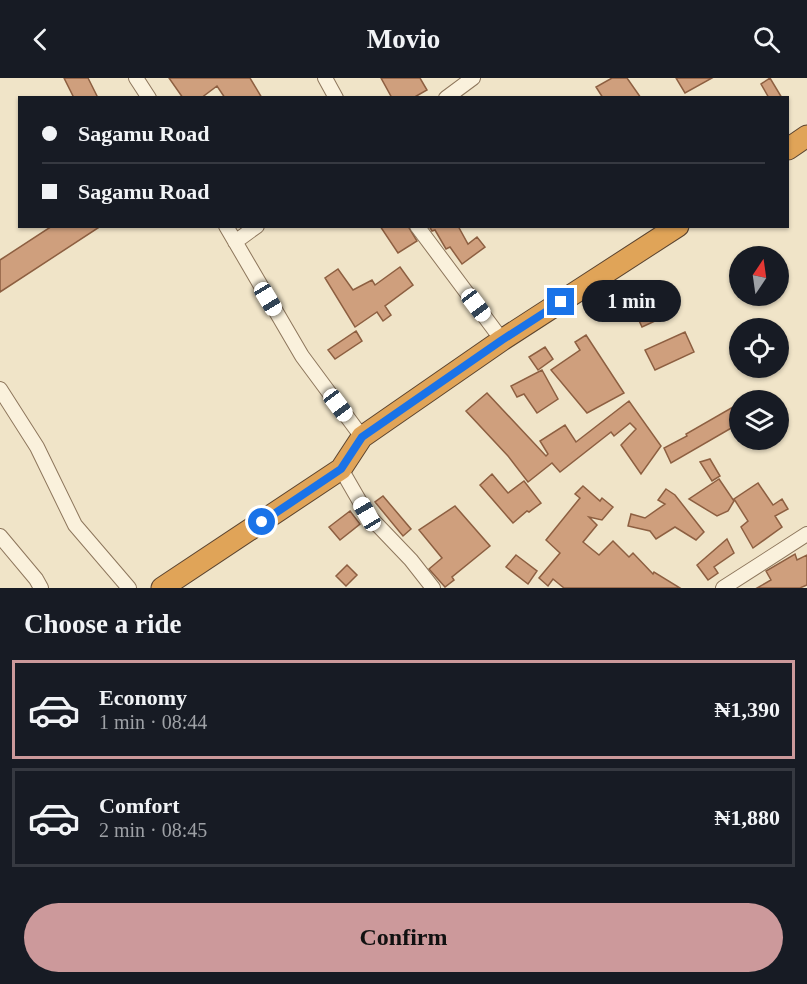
<!DOCTYPE html>
<html lang="en">
<head>
<meta charset="utf-8">
<style>
  :root { --surface:#171b24; --page:#242831; --text:#f1f3f6; --muted:#9ea1a6; --line:#363941; --accent:#cc999b }
  body { margin:0; font-family:"Times New Roman",serif; background:var(--page); color:var(--text); height:100vh; display:flex; flex-direction:column; font-size:22px; white-space:nowrap }
  * { box-sizing:border-box; margin:0 }
  p { font-size:20px; color:var(--muted) }
  .icon { flex:none; width:33px; height:33px; fill:none; stroke:currentColor; stroke-width:2; stroke-linecap:round; stroke-linejoin:round }
  .map { position:relative; height:510px; overflow:hidden }
  .details { display:flex; flex-direction:column; background:var(--surface); flex:1 }
  .details>* { flex:none }
  .banner { position:absolute; left:18px; top:18px; width:771px; height:132px; border-radius:0px; box-shadow:0 2px 4px #0004; display:grid; align-content:center; height:132px; padding:0 24px; background:var(--surface) }
  .needle { width:39px; rotate:13deg }
  .controls { position:absolute; left:729px; top:168px; display:grid; gap:12px }
  .controls a { display:grid; place-items:center; width:60px; height:60px; border-radius:50%; background:var(--surface); box-shadow:0 2px 4px #0004; font-size:30px }
  .end { position:absolute; width:27px; height:27px; margin:-14px; border:8px solid #1a73e8; background:#fff; box-shadow:0 0 0 3px #fff }
  .from { border-radius:50% }
  .bubble { position:absolute; height:42px; border-radius:21px; background:var(--surface); box-shadow:0 2px 4px #0004; font-size:20px; font-weight:600; line-height:42px; text-align:center }
  .car { position:absolute; width:18px; height:36px; margin:-18px -9px; border-radius:8px; box-shadow:0 0 4px 2px #0007; background:linear-gradient(#fff 24%,#345 0 40%,#fff 0 76%,#345 0 86%,#fff 0) }
  .banner b { display:flex; align-items:center; gap:21px; height:57px; font-size:22px }
  .banner b+b { border-top:2px solid var(--line) }
  .banner i { width:15px; height:15px; background:var(--text) }
  ul { padding:0; list-style:none }
  li { display:flex; align-items:center; gap:18px; height:99px; margin:0 12px 9px; padding:0 12px; border:3px solid var(--line); border-radius:0px }
  li div { flex:1 }
  li b { display:block; font-size:22px }
  li em { font-style:normal; font-weight:600 }
  li.current { border-color:var(--accent) }
  li>.icon { width:54px; height:54px; stroke-width:1.5 }
  h2 { padding:0 24px; font-size:27px; line-height:72px }
  .button { display:flex; gap:12px; margin-top:auto; padding:12px 24px }
  .button a { flex:1; height:69px; border-radius:36px; background:var(--accent); color:#111; font-size:24px; font-weight:600; line-height:69px; text-align:center }
  header { display:flex; justify-content:space-between; align-items:center; height:78px; padding:0 24px; background:var(--surface); font-size:27px; font-weight:600 }
  .map>svg:first-child { display:block }
  .building { fill:#cf9f7d; stroke:#8d5f41; stroke-width:1.5 }
  .lines { fill:none; stroke-linecap:round; stroke-linejoin:round }
  .minor-casing { stroke:#8d765c; stroke-width:16 }
  .highway-casing { stroke:#5b4430; stroke-width:23 }
  .minor { stroke:#faf1dc; stroke-width:14 }
  .highway { stroke:#e0a458; stroke-width:21 }
  .route { stroke:#1a73e8; stroke-width:8 }
</style>
</head>
<body>
<header><svg class="icon" aria-label="back" viewBox="0 0 24 24"><path d="M15 5l-7 7 7 7"/></svg>Movio<svg class="icon" aria-label="search" viewBox="0 0 24 24"><circle cx="10" cy="10" r="6"/><path d="M15 15l6 6"/></svg></header>
<div class="map">
<svg width="807" height="510" viewBox="0 0 807 510">
  <rect width="100%" height="100%" fill="#f0e4c8"/>
  <path class="building" d="M64,0H88L98,20H74Z
    M169,0H250L262,20H225L217,8L201,20H183Z
    M381,0H420L427,12L413,20H392Z
    M612,0H627L641,20H603L596,9Z
    M676,0H712L685,15Z
    M770,0L782,20H769L761,6Z
    M52,148H101L0,214V182Z
    M380,148H408L417,163L398,175Z
    M429,148H458L468,166L477,159L485,169L462,186L450,169L446,171L435,152L432,153Z
    M400,189L413,207L385,228L391,237L383,243L377,234L355,249L325,200L338,191L353,212L372,202L375,207Z
    M665,207L677,233L642,249L630,223Z
    M356,253L362,263L335,281L328,272Z
    M685,254L694,274L655,292L645,272Z
    M586,257L624,315L587,335L551,292L580,272L575,264Z
    M545,269L553,281L538,292L529,279Z
    M542,292L558,321L537,335L524,316L517,319L511,308Z
    M487,315L546,378L548,376L540,363L565,347L576,364L629,323L661,368L641,396L621,367L636,351L630,345L614,358L611,354L560,394L552,385L528,404L508,378L466,333Z
    M733,329L740,340V345L671,385L664,370L687,358L686,356Z
    M710,381L720,398L712,403L700,384Z
    M492,396L508,415L524,403L541,425L529,434L527,433L513,445L480,407Z
    M719,401L734,423L728,433L717,438L689,421Z
    M758,405L773,427L782,421L788,431L775,438L782,449L753,470L741,449L748,443L734,421Z
    M583,408L600,423L602,420L613,429L602,442L589,439L597,447L583,464L599,477L613,463L629,479L633,475L653,496L654,494L680,510H564L553,501L548,508L539,500L560,475L546,462L580,420L575,416Z
    M666,411L675,417L704,454L696,462L675,449L656,461L650,453L628,448L631,436L645,440L665,426L658,422Z
    M383,418L411,451L403,458L375,424Z
    M455,428L490,468L452,499L454,502L445,509L429,491L442,480L419,452Z
    M350,433L360,446L340,462L329,449Z
    M727,461L734,475L714,489L718,495L708,502L697,487Z
    M795,476L797,482L807,477V507L800,510H757L771,502L766,493Z
    M516,477L537,493L528,506L506,489Z
    M347,487L357,497L346,508L336,498Z"/>
  <g class="lines">
    <defs>
      <path id="minor" d="M136,0L149,20
        M325,0L336,20
        M446,20L473,0
        M226,148L302,278L362,359
        M417,148L502,262
        M235,164L257,148
        M0,311L37,369L75,447L129,510
        M341,391L367,436L411,482L433,510
        M0,458L36,501L41,510
        M723,510L807,456"/>
      <path id="highway" d="M788,71L807,58
        M162,510L341,391L362,359L502,262L678,148"/>
    </defs>
    <use href="#minor" class="minor-casing"/>
    <use href="#highway" class="highway-casing"/>
    <use href="#minor" class="minor"/>
    <use href="#highway" class="highway"/>
  </g>
  <g class="lines">
    <path class="route" d="M262,444L341,391L362,359L502,262L561,224"/>
  </g>
</svg>
<div class="controls">
<a><svg class="needle" viewBox="-14 -14 28 28"><path d="M0-13l5 13h-10z" fill="#e53935"/><path d="M0 13l5-13h-10z" fill="#9ea1a6"/></svg></a>
<a><svg class="icon" aria-label="locate" viewBox="0 0 24 24"><circle cx="12" cy="12" r="6"/><path d="M12 2v4M12 18v4M2 12h4M18 12h4"/></svg></a>
<a><svg class="icon" aria-label="layers" viewBox="0 0 24 24"><path d="M12 4l9 5-9 5-9-5zM3 14l9 5 9-5"/></svg></a>
</div>
<i class="end from" style="left:262px;top:444px"></i>
<i class="end" style="left:561px;top:224px"></i>
<div class="bubble" style="left:582px;top:202px;width:99px">1 min</div>
<i class="car" style="left:268px;top:221px;rotate:149deg"></i>
<i class="car" style="left:476px;top:227px;rotate:143deg"></i>
<i class="car" style="left:338px;top:327px;rotate:143deg"></i>
<i class="car" style="left:367px;top:436px;rotate:330deg"></i>
<div class="banner">
<b><i class="from"></i>Sagamu Road</b>
<b><i></i>Sagamu Road</b>
</div>
</div>
<section class="details">
<h2>Choose a ride</h2>
<ul>
<li class="current"><svg class="icon" aria-label="car" viewBox="0 0 24 24"><path d="M5 17H2v-5l4-1 3-4h7l3 4 3 1v5h-3M9 17h6M6 11h13"/><circle cx="7" cy="17" r="2"/><circle cx="17" cy="17" r="2"/></svg><div><b>Economy</b><p>1 min · 08:44</p></div><em>₦1,390</em></li>
<li><svg class="icon" aria-label="car" viewBox="0 0 24 24"><path d="M5 17H2v-5l4-1 3-4h7l3 4 3 1v5h-3M9 17h6M6 11h13"/><circle cx="7" cy="17" r="2"/><circle cx="17" cy="17" r="2"/></svg><div><b>Comfort</b><p>2 min · 08:45</p></div><em>₦1,880</em></li>
</ul>
<div class="button"><a>Confirm</a></div>
</section>
</body>
</html>
